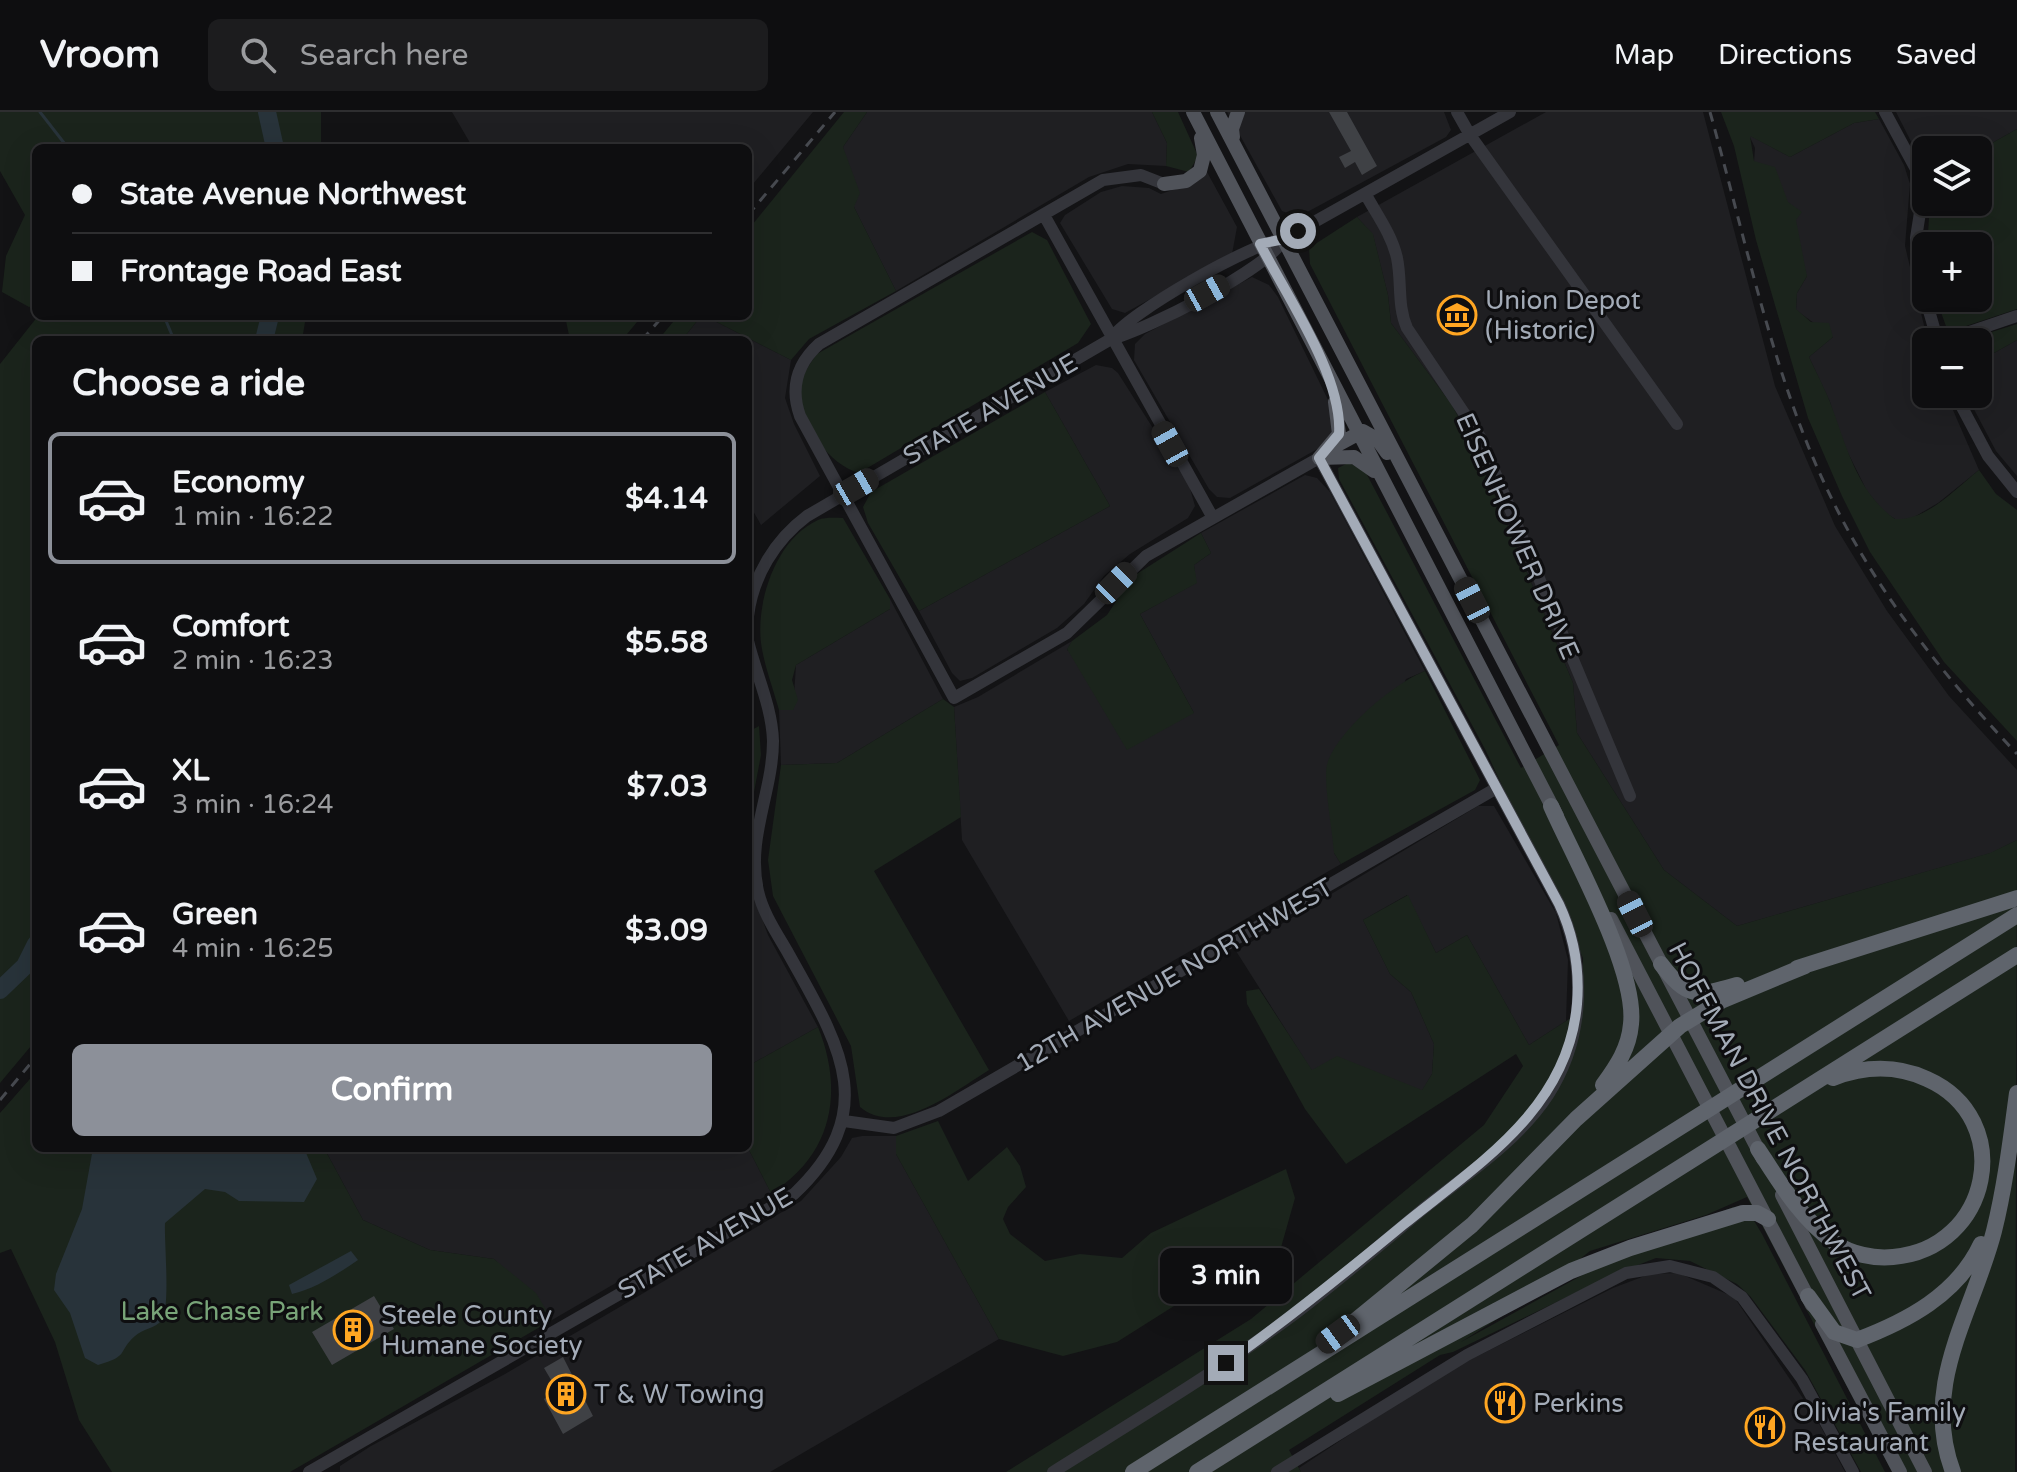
<!DOCTYPE html>
<html lang="en">
<head>
<meta charset="utf-8">
<style>
  :root { --surface:#0e0e10; --page:#1c1c1e; --text:#f1f3f6; --muted:#9b9c9f; --line:#2e2e30; --accent:#8c9099 }
  body { margin:0; font-family:"Varela Round",sans-serif; background:var(--page); color:var(--text); height:100vh; display:flex; flex-direction:column; font-size:30px; white-space:nowrap }
  * { box-sizing:border-box; margin:0 }
  p { font-size:26px; color:var(--muted) }
  .icon { flex:none; width:44px; height:44px; fill:none; stroke:currentColor; stroke-width:2; stroke-linecap:round; stroke-linejoin:round }
  .map { position:relative; flex:1; overflow:hidden }
  .side { position:absolute; left:32px; top:224px; width:720px; height:816px; display:flex; flex-direction:column; background:var(--surface); border-radius:12px; box-shadow:0 8px 32px #0002,0 0 0 2px var(--line) }
  .side>* { flex:none }
  .hud { position:absolute; left:32px; top:32px; width:720px; height:176px; border-radius:12px; box-shadow:0 8px 32px #0002,0 0 0 2px var(--line); display:grid; align-content:center; height:176px; padding:0 40px; background:var(--surface) }
  .buttons { position:absolute; left:1912px; top:24px; display:grid; gap:16px }
  .buttons a { display:grid; place-items:center; width:80px; height:80px; border-radius:12px; background:var(--surface); box-shadow:0 8px 32px #0002,0 0 0 2px var(--line); font-size:40px }
  .end { position:absolute; width:36px; height:36px; margin:-18px; border:10px solid #a3abb7; background:#111; box-shadow:0 0 0 4px #111 }
  .from { border-radius:50% }
  .bubble { position:absolute; height:56px; border-radius:12px; background:var(--surface); box-shadow:0 8px 32px #0002,0 0 0 2px var(--line); font-size:26px; font-weight:700; line-height:56px; text-align:center }
  .car { position:absolute; width:24px; height:48px; margin:-24px -12px; border-radius:10px; box-shadow:0 0 6px 2px #0007; background:linear-gradient(#222 24%,#8ab4d8 0 40%,#222 0 76%,#8ab4d8 0 86%,#222 0) }
  .hud b { display:flex; align-items:center; gap:28px; height:76px; font-size:30px }
  .hud b+b { border-top:2px solid var(--line) }
  .hud i { width:20px; height:20px; background:var(--text) }
  ul { padding:0; list-style:none }
  li { display:flex; align-items:center; gap:24px; height:132px; margin:0 16px 12px; padding:0 24px; border:4px solid transparent; border-radius:12px }
  li div { flex:1 }
  li b { display:block; font-size:30px }
  li em { font-style:normal; font-weight:700 }
  li.current { border-color:var(--accent) }
  li>.icon { width:72px; height:72px; stroke-width:1.5 }
  h2 { padding:0 40px; font-size:36px; line-height:96px }
  .button { display:flex; gap:16px; margin-top:auto; padding:16px 40px }
  .button a { flex:1; height:92px; border-radius:12px; background:var(--accent); color:#fff; font-size:32px; font-weight:700; line-height:92px; text-align:center }
  header { display:flex; align-items:center; gap:48px; box-sizing:border-box; height:112px; padding:0 40px; background:var(--surface); border-bottom:2px solid var(--line) }
  header strong { font-size:38px }
  nav { display:flex; gap:44px; margin-inline-start:auto; font-size:28px }
  .search { width:560px; height:72px; background:var(--page); display:flex; align-items:center; gap:20px; box-sizing:border-box; padding:0 28px; border-radius:12px; color:var(--muted); font-size:30px }
  .map>svg:first-child { display:block }
  .built { fill:#1f1f22 }
  .green { fill:#1b241c }
  .water { fill:#28333a }
  .lines { fill:none; stroke-linecap:round; stroke-linejoin:round }
  .stream { stroke:#28333a; stroke-width:3 }
  .river { stroke:#28333a; stroke-width:18 }
  .building { fill:#3f4145 }
  .minor { stroke:#34353b; stroke-width:12 }
  .major { stroke:#50535a; stroke-width:14 }
  .highway { stroke:#5f646c; stroke-width:16 }
  .rail { stroke:#474a50; stroke-width:3; stroke-dasharray:10 8; stroke-linecap:butt }
  .route { stroke:#a3abb7; stroke-width:10 }
  .labels { text-anchor:middle; stroke-width:6; stroke-linejoin:round; paint-order:stroke }
  .poi-label { font-size:26px; fill:#a3abb7; stroke:#0e0e10; text-anchor:start }
  .street-label { font-size:26px; fill:#a3abb7; stroke:#0e0e10 }
  .park-label { font-size:26px; fill:#78a478; stroke:#0e0e10 }
</style>
</head>
<body>
<header>
<strong>Vroom</strong>
<div class="search"><svg class="icon" aria-label="search" viewBox="0 0 24 24"><circle cx="10" cy="10" r="6"/><path d="M15 15l6 6"/></svg>Search here</div>
<nav><a>Map</a><a>Directions</a><a>Saved</a></nav>
</header>
<div class="map">
<svg width="2017" height="1360" viewBox="0 0 2017 1360">
  <rect width="100%" height="100%" fill="#131315"/>
  <path class="built" d="M452,0H813L748,78V36H473Z
    M867,0H1152L1167,31L1166,54L1128,52L1089,65L896,179L854,95L843,35Z
    M1227,0H1444L1451,18L1446,25L1298,105L1282,99Z
    M1546,0H1703L1775,274L1835,414L1887,499L1949,584L2017,658V728L1991,741L1737,814L1664,758L1577,621L1573,571L1479,345L1452,293L1391,211L1388,183L1373,123L1357,105Z
    M1896,0H2017V17L1978,39L1926,38V59Z
    M1879,7L1904,53L1910,72L1905,134L1928,230L1926,282H1946L1979,358L1938,391L1909,408L1895,407L1883,399L1867,379L1842,329L1830,290L1809,245L1833,225L1796,198L1797,181L1807,164L1754,50L1755,36L1749,23L1790,45L1854,11Z
    M1207,60L1237,115L1232,142L1125,201L1112,197L1060,111L1065,103L1101,80L1122,74L1149,76L1161,82L1190,72Z
    M1252,165L1269,173L1278,185L1330,292L1336,315L1321,335L1230,386L1217,385L1209,377L1134,248L1135,232L1145,222Z
    M709,206L791,248L785,286L794,312L820,364L761,413L748,390V228H682L697,209Z
    M2017,228V364L1996,339L1966,282H1978V250Z
    M1096,253L1112,256L1118,261L1189,373L1195,394L1188,406L1130,442L1104,464L1084,492L1057,516L972,566L960,569L952,561L919,499L1110,394L1045,280Z
    M1305,363L1317,366L1330,380L1425,559L1406,567L1334,741L1341,752L1069,909L962,728L954,595L978,585L1072,529L1067,538L1194,601L1140,502L1196,471L1194,453L1211,441L1201,421Z
    M890,487L943,587L837,651L781,653L779,598H793L796,553L890,497Z
    M1478,694H1494L1556,801L1568,848L1566,909L1529,933L1467,823L1436,841L1407,783L1363,808L1390,862L1411,880L1434,932L1432,962L1422,979L1376,961L1312,959L1236,839Z
    M748,736L753,782L768,823L818,915L748,954Z
    M862,1024H896V1042L999,1227L770,1360H340V1354L371,1334L505,1262L801,1089L841,1045L852,1026Z
    M324,1036H748L771,1081L552,1208L494,1147L430,1138L363,1108Z
    M1678,1161L1734,1185L1815,1304L1845,1360H1301L1299,1356L1438,1264L1613,1176L1650,1162Z"/>
  <path class="green" d="M0,0H321V36H36V192L29,195L2,180L6,144L25,103L0,59Z
    M844,0H867L843,35L860,81L854,95L896,179L809,227L791,248L709,206L697,209L682,228H658L678,204H748V118Z
    M1152,0H1178L1198,44L1189,60L1166,54L1167,31Z
    M1721,0H1875L1879,7L1854,11L1790,45L1750,24L1754,49L1775,55L1788,90L1802,100L1796,108L1807,164L1797,181L1796,197L1811,210L1829,211L1833,225L1809,245C1816,260 1824,275 1830,290C1846,332 1856,379 1895,407C1927,409 1955,377 1979,358L1996,382L2017,398V629L1944,550L1870,440L1842,384L1808,306L1756,128L1734,34Z
    M2017,17V197L1948,220L1936,186H1978V134H1926V153L1930,90H1978V39Z
    M1357,105L1373,122L1388,183L1391,211L1452,293L1479,345L1573,571L1577,621L1664,758L1737,814L1990,741L2017,728L2015,1360H1892L1747,1085L1706,1103L1590,1139L1534,1184L1461,1230L1608,1149L1733,1095L1753,1107L1762,1122L1885,1360H1861L1805,1258L1750,1184L1737,1172L1690,1149L1656,1146L1615,1162L1453,1240L1440,1243L1289,1338L1301,1360H1006L1251,1207L1484,1013L1523,954L1516,942L1346,1052L1305,997L1247,892L1246,879L1259,877L1312,958L1337,944L1422,978L1432,962L1434,932L1411,880L1390,862L1363,808L1408,783L1436,841L1467,823L1529,933L1583,898V846L1485,637L1339,367L1338,356L1348,351L1364,357L1521,656L1559,633L1310,152L1309,136Z
    M1032,120L1047,128L1091,212L1078,231L859,361C829,352 803,316 800,283C799,268 808,254 817,242Z
    M38,204H306L302,228H36V928L0,971V252Z
    M565,204H642L622,228H570Z
    M2017,212V228L1978,250V230H1960Z
    M1045,280L1110,394L919,499L868,411L863,395L871,380Z
    M843,406L890,487V497L796,553L792,568L798,588L793,598H779C773,576 764,553 761,531C756,489 776,427 818,408C825,405 835,406 843,406Z
    M1201,421L1211,441L1194,453L1197,471L1140,502L1194,601L1127,638L1067,537L1072,529L1107,503L1132,465Z
    M1425,559L1480,668L1475,678L1341,752L1334,741C1333,722 1323,669 1327,653C1336,620 1394,571 1425,559Z
    M943,587L954,595L961,705L874,759L989,958C955,979 897,1026 860,995L851,934L773,784L768,748L781,653L837,651Z
    M759,614L761,643L748,712V620Z
    M818,915C844,979 833,1043 771,1081L748,1036V954Z
    M36,960V1036H324L363,1108L430,1138L494,1147L536,1181L552,1208L290,1360H112L79,1308L55,1230L11,1137L0,1141V1001Z
    M938,1009L968,1069L1007,1035L1020,1054L1026,1075L1008,1095L1003,1107L1010,1122L1045,1149L1080,1142L1122,1146L1151,1121L1286,1057L1295,1086L1280,1139L1235,1167L1174,1194L1117,1230L1063,1244L999,1227L896,1042V1024Z"/>
  <path class="water" d="M93,1036H304L317,1067L304,1090L239,1089L225,1080L205,1077L165,1111C164,1129 171,1199 161,1209C156,1216 142,1217 135,1224C117,1240 130,1244 98,1253L85,1246L70,1201L54,1178L56,1162L82,1097Z
    M351,1139L358,1148C339,1161 315,1177 292,1182L289,1173Z"/>
  <g class="lines">
    <path class="stream" d="M40,0L68,36
      M164,204L174,228"/>
    <path class="river" d="M267,0L275,36
      M264,228L270,204
      M0,878L25,854L36,832"/>
  </g>
  <path class="building" d="M1329,0H1347L1377,54L1362,63L1355,50L1345,56L1339,45L1351,39Z
    M374,1184L394,1217L332,1253L312,1220Z
    M563,1245L593,1304L563,1322L544,1287L557,1278L544,1256Z"/>
  <g class="lines">
    <path class="minor" d="M1457,0L1470,23L1677,312
      M1885,0L1918,61L1921,94L1916,126L1917,157L1938,230
      M1366,83C1377,103 1392,123 1397,146C1402,170 1397,193 1407,216L1480,325L1630,684
      M1044,103L1213,406
      M1111,227C1126,202 1255,129 1284,127L1510,0
      M1940,230L2017,204
      M1955,282L1988,344L2017,380
      M748,504C753,464 775,428 807,404L1111,227C1146,218 1268,157 1284,127
      M844,1009L894,1016L939,999L1495,677
      M309,1360L794,1082C884,997 837,929 787,839C776,820 763,801 758,779C746,726 773,680 773,629C772,595 756,562 748,529
      M1053,1360C1134,1309 1215,1261 1292,1204C1337,1170 1380,1133 1423,1097C1466,1063 1518,1029 1548,983C1585,925 1587,853 1559,792L1319,346L1146,444L1067,521L954,586L800,304C790,276 797,252 819,232L1103,68L1141,63L1164,72
      M1277,1360L1467,1243L1626,1161L1670,1154L1713,1165L1742,1185L1802,1267L1853,1360"/>
    <path class="major" d="M1193,0L1557,704
      M1217,0L1763,1047
      M1233,25L1232,17L1238,0
      M1164,72L1186,69L1200,59L1204,43L1201,26
      M1328,338L1363,319L1377,327L1387,341
      M1319,346L1339,322L1335,290
      M1320,346L1354,345L1374,359
      M1611,807L1812,1193
      M1782,1083L1925,1360
      M1822,1212L1900,1360"/>
    <path class="highway" d="M1551,694C1574,746 1637,858 1631,912C1629,936 1617,954 1603,973
      M1661,852C1687,886 1696,885 1737,873
      M1797,856L2017,786
      M1758,1037C1780,1071 1801,1107 1835,1131C1851,1142 1874,1147 1893,1145C1991,1137 2017,1007 1927,967C1897,953 1864,954 1833,966
      M1808,1184L1834,1220L1857,1228C1907,1209 1957,1183 1981,1132
      M1355,1209L1472,1113L1576,1007L1680,914L1723,888L1805,854
      M1338,1282L1571,1159L1630,1136L1743,1101H1757L1768,1107
      M1133,1360L2017,803
      M1197,1360L2017,843
      M1953,1360C1920,1273 1973,1201 1994,1119C2005,1075 2011,1026 2017,981"/>
    <path class="rail" d="M1710,0C1744,121 1773,264 1827,377C1874,477 1941,561 2017,642
      M748,103L835,0
      M642,228L663,204
      M0,988L36,945"/>
  </g>
  <g class="lines">
    <path class="route" d="M1226,1251C1287,1208 1345,1161 1403,1113C1478,1052 1568,997 1577,892C1580,856 1574,824 1559,792L1319,346L1339,322C1343,265 1286,183 1260,132L1284,127L1298,119"/>
  </g>
  <defs>
    <symbol id="museum-ring" viewBox="-11 -11 22 22"><circle r="9.5" fill="#0e0e10" stroke="#ffa622" stroke-width="1.5"/><path d="M0-6L6-3V-2H-6V-3ZM-5-1h2V3h-2ZM-1-1h2V3h-2ZM3-1h2V3H3ZM-6 4H6V6H-6Z" fill="#ffa622"/></symbol>
    <symbol id="building-ring" viewBox="-11 -11 22 22"><circle r="9.5" fill="#0e0e10" stroke="#ffa622" stroke-width="1.5"/><path d="M-4-6H4V6H1V3H-1V6H-4ZM-2.5-4.3h1.7v1.8h-1.7ZM.8-4.3h1.7v1.8H.8ZM-2.5-1h1.7V.8h-1.7ZM.8-1h1.7V.8H.8Z" fill="#ffa622"/></symbol>
    <symbol id="restaurant-ring" viewBox="-11 -11 22 22"><circle r="9.5" fill="#0e0e10" stroke="#ffa622" stroke-width="1.5"/><path d="M-5-6h1v4h1v-4h1v4h1v-4h1v5L-1.5 .5V6h-2V.5L-5-1ZM5-6V6H3V1.5H1.5Q1.5-4 5-6Z" fill="#ffa622"/></symbol>
  </defs>
  <g fill-rule="evenodd">
    <use href="#museum-ring" x="1435" y="181" width="44" height="44"/>
    <use href="#building-ring" x="331" y="1196" width="44" height="44"/>
    <use href="#building-ring" x="544" y="1260" width="44" height="44"/>
    <use href="#restaurant-ring" x="1483" y="1269" width="44" height="44"/>
    <use href="#restaurant-ring" x="1743" y="1293" width="44" height="44"/>
  </g>
  <g class="labels">
    <g class="poi-label">
      <text x="1485" y="197">Union Depot<tspan x="1485" dy="30">(Historic)</tspan></text>
      <text x="381" y="1212">Steele County<tspan x="381" dy="30">Humane Society</tspan></text>
      <text x="594" y="1291">T &amp; W Towing</text>
      <text x="1533" y="1300">Perkins</text>
      <text x="1793" y="1309">Olivia's Family<tspan x="1793" dy="30">Restaurant</tspan></text>
    </g>
    <g class="street-label">
      <text transform="translate(990 297) rotate(-30)" y="9">STATE AVENUE</text>
      <text transform="translate(1518 424) rotate(66)" y="9">EISENHOWER DRIVE</text>
      <text transform="translate(1174 863) rotate(-30)" y="9">12TH AVENUE NORTHWEST</text>
      <text transform="translate(1770 1009) rotate(62)" y="9">HOFFMAN DRIVE NORTHWEST</text>
      <text transform="translate(705 1131) rotate(-30)" y="9">STATE AVENUE</text>
    </g>
    <g class="park-label">
      <text x="222" y="1208">Lake Chase Park</text>
    </g>
  </g>
</svg>
<div class="buttons">
<a><svg class="icon" aria-label="layers" viewBox="0 0 24 24"><path d="M12 4l9 5-9 5-9-5zM3 14l9 5 9-5"/></svg></a>
<a>+</a>
<a>−</a>
</div>
<i class="end from" style="left:1298px;top:119px"></i>
<i class="end" style="left:1226px;top:1251px"></i>
<div class="bubble" style="left:1160px;top:1136px;width:132px">3 min</div>
<i class="car" style="left:1207px;top:181px;rotate:61deg"></i>
<i class="car" style="left:1170px;top:332px;rotate:331deg"></i>
<i class="car" style="left:856px;top:375px;rotate:60deg"></i>
<i class="car" style="left:1116px;top:471px;rotate:45deg"></i>
<i class="car" style="left:1472px;top:488px;rotate:333deg"></i>
<i class="car" style="left:1635px;top:802px;rotate:333deg"></i>
<i class="car" style="left:1338px;top:1222px;rotate:234deg"></i>
<div class="hud">
<b><i class="from"></i>State Avenue Northwest</b>
<b><i></i>Frontage Road East</b>
</div>
<section class="side">
<h2>Choose a ride</h2>
<ul>
<li class="current"><svg class="icon" aria-label="car" viewBox="0 0 24 24"><path d="M5 17H2v-5l4-1 3-4h7l3 4 3 1v5h-3M9 17h6M6 11h13"/><circle cx="7" cy="17" r="2"/><circle cx="17" cy="17" r="2"/></svg><div><b>Economy</b><p>1 min · 16:22</p></div><em>$4.14</em></li>
<li><svg class="icon" aria-label="car" viewBox="0 0 24 24"><path d="M5 17H2v-5l4-1 3-4h7l3 4 3 1v5h-3M9 17h6M6 11h13"/><circle cx="7" cy="17" r="2"/><circle cx="17" cy="17" r="2"/></svg><div><b>Comfort</b><p>2 min · 16:23</p></div><em>$5.58</em></li>
<li><svg class="icon" aria-label="car" viewBox="0 0 24 24"><path d="M5 17H2v-5l4-1 3-4h7l3 4 3 1v5h-3M9 17h6M6 11h13"/><circle cx="7" cy="17" r="2"/><circle cx="17" cy="17" r="2"/></svg><div><b>XL</b><p>3 min · 16:24</p></div><em>$7.03</em></li>
<li><svg class="icon" aria-label="car" viewBox="0 0 24 24"><path d="M5 17H2v-5l4-1 3-4h7l3 4 3 1v5h-3M9 17h6M6 11h13"/><circle cx="7" cy="17" r="2"/><circle cx="17" cy="17" r="2"/></svg><div><b>Green</b><p>4 min · 16:25</p></div><em>$3.09</em></li>
</ul>
<div class="button"><a>Confirm</a></div>
</section>
</div>
</body>
</html>
